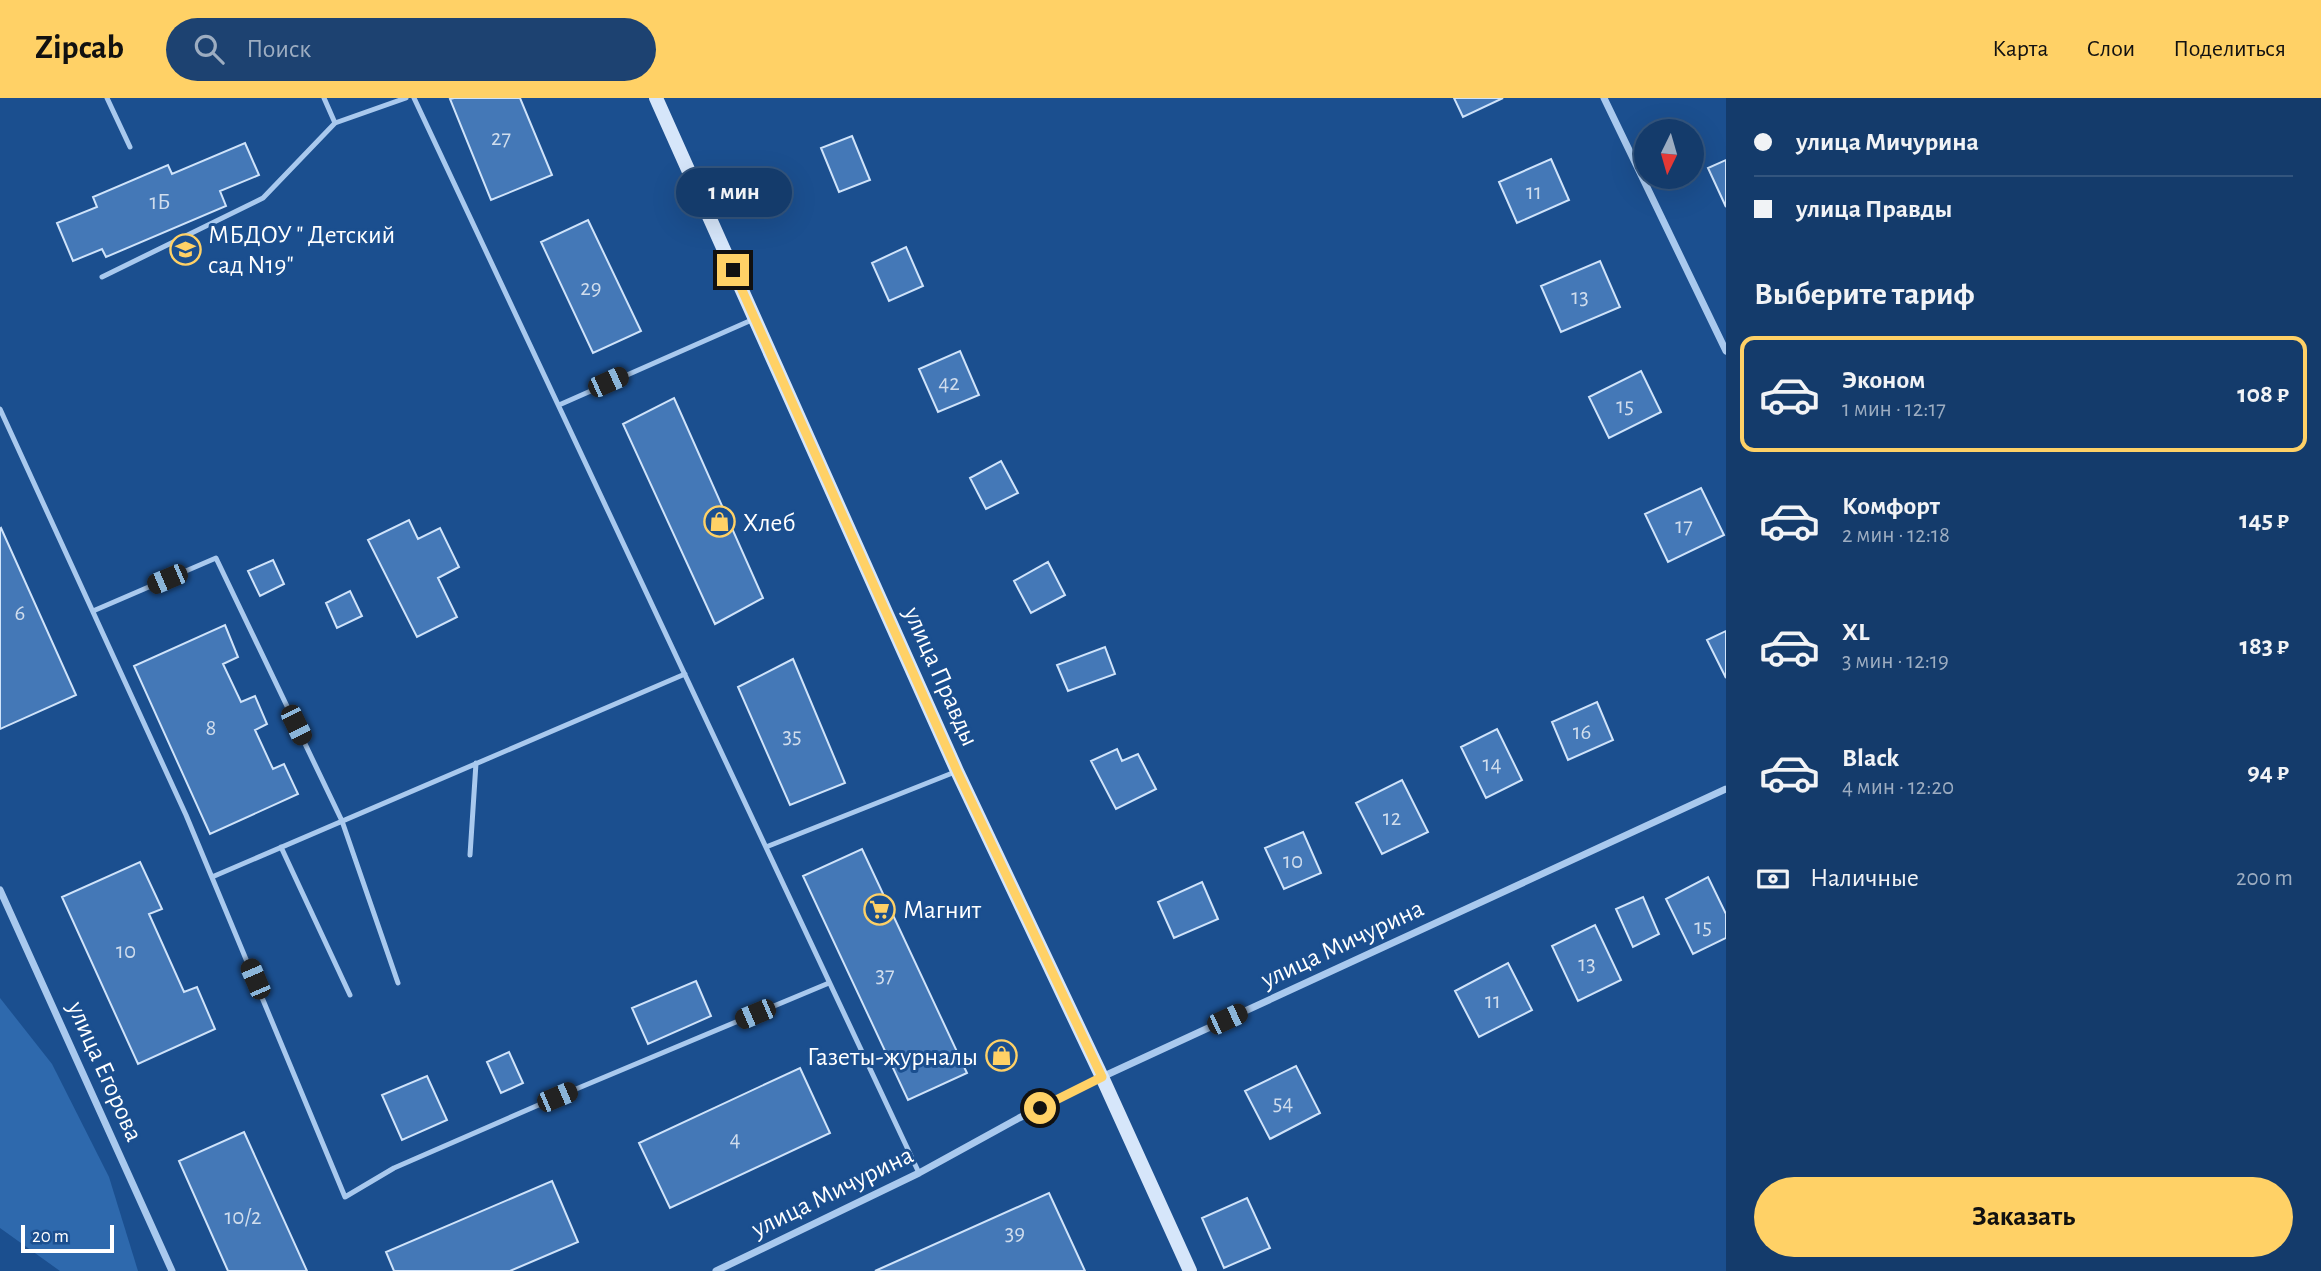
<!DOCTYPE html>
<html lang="ru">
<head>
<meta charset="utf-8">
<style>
  :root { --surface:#143b6b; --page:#1d4271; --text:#f1f3f6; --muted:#9dadc1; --line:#33557e; --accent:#ffd166 }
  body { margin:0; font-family:"Alegreya Sans",sans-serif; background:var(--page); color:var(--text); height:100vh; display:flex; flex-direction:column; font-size:26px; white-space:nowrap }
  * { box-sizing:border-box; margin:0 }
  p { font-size:23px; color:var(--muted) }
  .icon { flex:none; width:38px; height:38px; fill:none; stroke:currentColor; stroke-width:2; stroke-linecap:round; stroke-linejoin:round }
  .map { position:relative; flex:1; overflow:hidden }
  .side { display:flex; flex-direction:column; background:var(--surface); width:595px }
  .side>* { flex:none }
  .banner { display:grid; align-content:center; height:154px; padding:0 28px; background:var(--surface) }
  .needle { width:46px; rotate:185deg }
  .controls { position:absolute; left:1634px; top:21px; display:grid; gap:14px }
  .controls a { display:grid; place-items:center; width:70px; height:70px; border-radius:50%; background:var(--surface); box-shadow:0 7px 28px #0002,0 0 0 2px var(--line); font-size:35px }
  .scale { position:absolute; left:21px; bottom:18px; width:93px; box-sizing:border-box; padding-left:7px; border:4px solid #fff; border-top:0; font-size:19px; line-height:24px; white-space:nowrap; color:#fff; -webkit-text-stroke:5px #1b4f8f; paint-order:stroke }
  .end { position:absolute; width:32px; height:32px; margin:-16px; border:9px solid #ffd166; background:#111; box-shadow:0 0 0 4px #111 }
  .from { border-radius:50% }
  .bubble { position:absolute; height:49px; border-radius:24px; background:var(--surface); box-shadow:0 7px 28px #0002,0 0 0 2px var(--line); font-size:23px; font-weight:700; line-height:49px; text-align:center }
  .car { position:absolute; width:21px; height:42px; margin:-21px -10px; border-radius:9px; box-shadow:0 0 5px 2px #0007; background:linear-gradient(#222 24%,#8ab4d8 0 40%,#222 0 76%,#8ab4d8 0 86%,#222 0) }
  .banner b { display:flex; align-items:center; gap:24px; height:66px; font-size:26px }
  .banner b+b { border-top:2px solid var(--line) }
  .banner i { width:18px; height:18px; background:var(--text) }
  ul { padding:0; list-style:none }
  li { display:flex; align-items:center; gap:21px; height:116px; margin:0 14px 10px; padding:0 14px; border:4px solid transparent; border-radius:14px }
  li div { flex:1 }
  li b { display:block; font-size:26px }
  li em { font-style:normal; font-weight:700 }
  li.active { border-color:var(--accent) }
  li>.icon { width:63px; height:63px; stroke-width:1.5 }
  h2 { padding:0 28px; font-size:32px; line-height:84px }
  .pay { display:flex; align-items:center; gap:18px; height:77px; padding:0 28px; font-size:26px }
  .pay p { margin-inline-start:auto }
  .action { display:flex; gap:14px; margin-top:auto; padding:14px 28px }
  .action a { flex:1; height:80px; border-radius:42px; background:var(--accent); color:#111; font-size:28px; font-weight:700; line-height:80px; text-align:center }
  header { display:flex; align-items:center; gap:42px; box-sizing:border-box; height:98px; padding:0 35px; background:var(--accent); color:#111 }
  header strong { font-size:33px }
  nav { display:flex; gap:38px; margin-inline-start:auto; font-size:24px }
  .search { width:490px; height:63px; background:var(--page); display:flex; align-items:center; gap:18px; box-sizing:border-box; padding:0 24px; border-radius:38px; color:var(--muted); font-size:26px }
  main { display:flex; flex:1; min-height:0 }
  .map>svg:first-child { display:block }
  .green { fill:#2e69ad }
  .building { fill:#4478b7; stroke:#cfe3fa; stroke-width:2 }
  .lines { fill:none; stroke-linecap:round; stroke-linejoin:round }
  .lane { stroke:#a9c9ee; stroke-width:5 }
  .street { stroke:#a9c9ee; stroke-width:7 }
  .secondary { stroke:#d6e6fa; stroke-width:14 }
  .route { stroke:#ffd166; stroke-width:9 }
  .labels { text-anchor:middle; stroke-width:6; stroke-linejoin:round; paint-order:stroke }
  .number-label { font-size:23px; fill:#d0dded }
  .poi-label { font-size:26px; fill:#fff; stroke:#1b4f8f; text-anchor:start }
  .street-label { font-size:26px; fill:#fff; stroke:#1b4f8f }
</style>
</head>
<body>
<header>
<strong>Zipcab</strong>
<div class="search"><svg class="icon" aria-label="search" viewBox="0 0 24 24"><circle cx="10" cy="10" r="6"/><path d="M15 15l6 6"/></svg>Поиск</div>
<nav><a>Карта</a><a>Слои</a><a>Поделиться</a></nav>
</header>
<main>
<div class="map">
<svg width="1726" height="1173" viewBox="0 0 1726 1173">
  <rect width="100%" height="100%" fill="#1b4f8f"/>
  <path class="green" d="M0,900L52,966L109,1079L138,1173H60L0,1130Z"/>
  <path class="building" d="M454,0H520L552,77L491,102L450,1Z
    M1454,0H1503L1463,19Z
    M852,38L870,82L839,94L821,50Z
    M245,45L259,77L220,93L226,108L106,159L102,151L73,163L57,125L97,109L93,99L168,67L172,76Z
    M1551,61L1569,102L1517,125L1499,84Z
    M1726,62V109L1708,70Z
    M588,122L641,233L593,255L541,144Z
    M906,149L923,188L889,203L872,165Z
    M1600,163L1620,209L1561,234L1541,188Z
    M960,253L979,297L938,314L919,271Z
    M1641,273L1661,314L1609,340L1589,299Z
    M674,300L763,500L715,526L623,326Z
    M1001,363L1018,395L986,411L970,380Z
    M1701,390L1724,437L1668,464L1645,416Z
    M409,422L418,441L440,430L459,469L438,480L457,519L417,539L368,442Z
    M1,430L76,597L0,631V431Z
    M273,462L284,486L260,498L248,473Z
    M1048,464L1065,497L1031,515L1014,483Z
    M350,493L362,518L337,530L326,505Z
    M225,527L238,559L223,566L241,604L255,598L267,626L255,632L273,671L284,666L298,696L210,736L134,568Z
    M1726,533V580L1707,542Z
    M1105,549L1115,576L1068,593L1057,567Z
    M793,561L845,685L790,707L738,589Z
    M1597,604L1613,642L1568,662L1552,624Z
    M1497,631L1522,682L1486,700L1461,649Z
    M1117,651L1122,663L1138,656L1156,691L1116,711L1091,663Z
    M1402,682L1428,734L1382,756L1356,705Z
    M1303,734L1321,775L1284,791L1265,750Z
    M862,751L967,975L908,1002L803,778Z
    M140,764L162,811L149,816L184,894L197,889L215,931L138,966L62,799Z
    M1708,779L1726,816V840L1693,856L1666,801Z
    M1202,784L1218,821L1174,840L1158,804Z
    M1643,799L1659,836L1633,849L1616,811Z
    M1595,827L1621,882L1578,903L1552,848Z
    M1508,865L1532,912L1479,939L1455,893Z
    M696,883L711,918L648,946L632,910Z
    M509,954L523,985L501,995L487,964Z
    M1296,968L1320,1015L1270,1041L1245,993Z
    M800,970L830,1035L670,1110L639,1045Z
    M427,978L447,1022L402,1042L382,997Z
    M244,1034L307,1173H228L179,1063Z
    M552,1083L578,1144L510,1173H394L386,1154Z
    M1049,1095L1085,1173H875Z
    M1247,1100L1270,1150L1224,1170L1202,1120Z"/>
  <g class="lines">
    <path class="lane" d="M107,0L130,49
      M324,0L335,25L406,0
      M414,0L919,1075
      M102,179L263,100L335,25
      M559,307L754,221
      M0,311L186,717L345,1099L394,1070L557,999L829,885
      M93,513L216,460L342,723L398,885
      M281,749L350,897
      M766,749L955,674
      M470,757L476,665
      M212,779L685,576"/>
    <path class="street" d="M1604,0L1726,253
      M0,792L172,1173
      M716,1173L919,1075L1019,1020L1102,979L1726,691"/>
    <path class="secondary" d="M656,0L957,673L1102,979L1190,1173"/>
  </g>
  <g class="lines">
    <path class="route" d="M733,172L957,673L1102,979L1040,1010"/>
  </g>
  <defs>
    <symbol id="school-ring" viewBox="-11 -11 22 22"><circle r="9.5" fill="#1b4f8f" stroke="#ffd166" stroke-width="1.5"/><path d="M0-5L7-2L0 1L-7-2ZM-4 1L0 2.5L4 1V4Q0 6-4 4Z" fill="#ffd166"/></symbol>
    <symbol id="shop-ring" viewBox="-11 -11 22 22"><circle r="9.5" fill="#1b4f8f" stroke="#ffd166" stroke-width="1.5"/><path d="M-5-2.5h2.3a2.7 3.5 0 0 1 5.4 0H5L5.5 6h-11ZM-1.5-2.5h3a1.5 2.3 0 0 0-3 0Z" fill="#ffd166"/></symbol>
    <symbol id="supermarket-ring" viewBox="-11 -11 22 22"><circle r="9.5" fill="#1b4f8f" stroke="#ffd166" stroke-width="1.5"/><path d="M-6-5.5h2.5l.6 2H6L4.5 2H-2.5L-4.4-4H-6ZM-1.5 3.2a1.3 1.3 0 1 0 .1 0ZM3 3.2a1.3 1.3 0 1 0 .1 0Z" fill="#ffd166"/></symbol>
  </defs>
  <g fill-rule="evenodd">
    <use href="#school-ring" x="168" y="134" width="35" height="35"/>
    <use href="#shop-ring" x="702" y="406" width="35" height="35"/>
    <use href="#supermarket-ring" x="862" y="794" width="35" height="35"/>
    <use href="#shop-ring" x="984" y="940" width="35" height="35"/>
  </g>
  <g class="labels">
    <g class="number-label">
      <text x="501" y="47">27</text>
      <text x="1534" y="101">11</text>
      <text x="160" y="111">1Б</text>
      <text x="591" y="197">29</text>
      <text x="1580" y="206">13</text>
      <text x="949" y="292">42</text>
      <text x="1625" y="315">15</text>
      <text x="1684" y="435">17</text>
      <text x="20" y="522">6</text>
      <text x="211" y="637">8</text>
      <text x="1582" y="641">16</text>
      <text x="792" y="645">35</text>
      <text x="1492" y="673">14</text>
      <text x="1392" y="727">12</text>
      <text x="1293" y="770">10</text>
      <text x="1703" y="836">15</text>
      <text x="126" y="860">10</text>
      <text x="1587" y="873">13</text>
      <text x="885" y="884">37</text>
      <text x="1493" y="910">11</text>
      <text x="1283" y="1012">54</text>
      <text x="735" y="1048">4</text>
      <text x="243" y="1126">10/2</text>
      <text x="1015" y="1142">39</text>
    </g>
    <g class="poi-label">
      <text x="208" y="145">МБДОУ " Детский<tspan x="208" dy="30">сад N19"</tspan></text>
      <text x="743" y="433">Хлеб</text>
      <text x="903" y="820">Магнит</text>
      <text x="978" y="967" text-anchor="end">Газеты-журналы</text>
    </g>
    <g class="street-label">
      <text transform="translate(942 578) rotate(66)" y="9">улица Правды</text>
      <text transform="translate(1342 845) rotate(-25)" y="9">улица Мичурина</text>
      <text transform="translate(106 973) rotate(66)" y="9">улица Егорова</text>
      <text transform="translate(832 1093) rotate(-26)" y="9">улица Мичурина</text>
    </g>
  </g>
</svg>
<div class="controls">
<a><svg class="needle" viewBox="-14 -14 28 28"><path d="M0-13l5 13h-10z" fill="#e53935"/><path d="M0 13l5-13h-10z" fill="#9dadc1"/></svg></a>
</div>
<div class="scale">20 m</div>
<i class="end from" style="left:1040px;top:1010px"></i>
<i class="end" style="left:733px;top:172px"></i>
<div class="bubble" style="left:676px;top:70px;width:116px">1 мин</div>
<i class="car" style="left:608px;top:284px;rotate:66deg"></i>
<i class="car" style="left:167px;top:481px;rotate:247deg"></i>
<i class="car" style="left:296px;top:627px;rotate:154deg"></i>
<i class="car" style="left:255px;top:881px;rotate:337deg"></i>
<i class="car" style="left:755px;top:916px;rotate:247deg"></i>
<i class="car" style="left:1227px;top:921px;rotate:65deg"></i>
<i class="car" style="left:557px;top:999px;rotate:67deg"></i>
</div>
<section class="side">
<div class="banner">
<b><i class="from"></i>улица Мичурина</b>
<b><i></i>улица Правды</b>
</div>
<h2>Выберите тариф</h2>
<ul>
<li class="active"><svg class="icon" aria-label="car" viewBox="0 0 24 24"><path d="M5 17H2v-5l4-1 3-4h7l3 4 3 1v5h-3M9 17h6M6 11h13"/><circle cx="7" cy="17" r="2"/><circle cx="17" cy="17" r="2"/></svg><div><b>Эконом</b><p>1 мин · 12:17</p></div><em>108 ₽</em></li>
<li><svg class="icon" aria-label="car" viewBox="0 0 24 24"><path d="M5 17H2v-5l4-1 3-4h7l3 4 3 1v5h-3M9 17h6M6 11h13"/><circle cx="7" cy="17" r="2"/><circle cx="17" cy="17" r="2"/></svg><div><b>Комфорт</b><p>2 мин · 12:18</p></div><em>145 ₽</em></li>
<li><svg class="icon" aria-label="car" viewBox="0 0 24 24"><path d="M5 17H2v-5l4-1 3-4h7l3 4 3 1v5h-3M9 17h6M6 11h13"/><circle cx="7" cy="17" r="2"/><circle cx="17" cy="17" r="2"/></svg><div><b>XL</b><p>3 мин · 12:19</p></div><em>183 ₽</em></li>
<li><svg class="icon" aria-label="car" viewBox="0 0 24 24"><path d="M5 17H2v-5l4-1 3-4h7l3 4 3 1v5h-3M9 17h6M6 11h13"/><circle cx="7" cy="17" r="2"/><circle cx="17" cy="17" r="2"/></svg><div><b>Black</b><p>4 мин · 12:20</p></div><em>94 ₽</em></li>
</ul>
<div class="pay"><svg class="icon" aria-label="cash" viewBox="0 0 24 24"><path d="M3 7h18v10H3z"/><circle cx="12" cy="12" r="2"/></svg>Наличные<p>200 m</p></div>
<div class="action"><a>Заказать</a></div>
</section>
</main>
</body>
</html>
